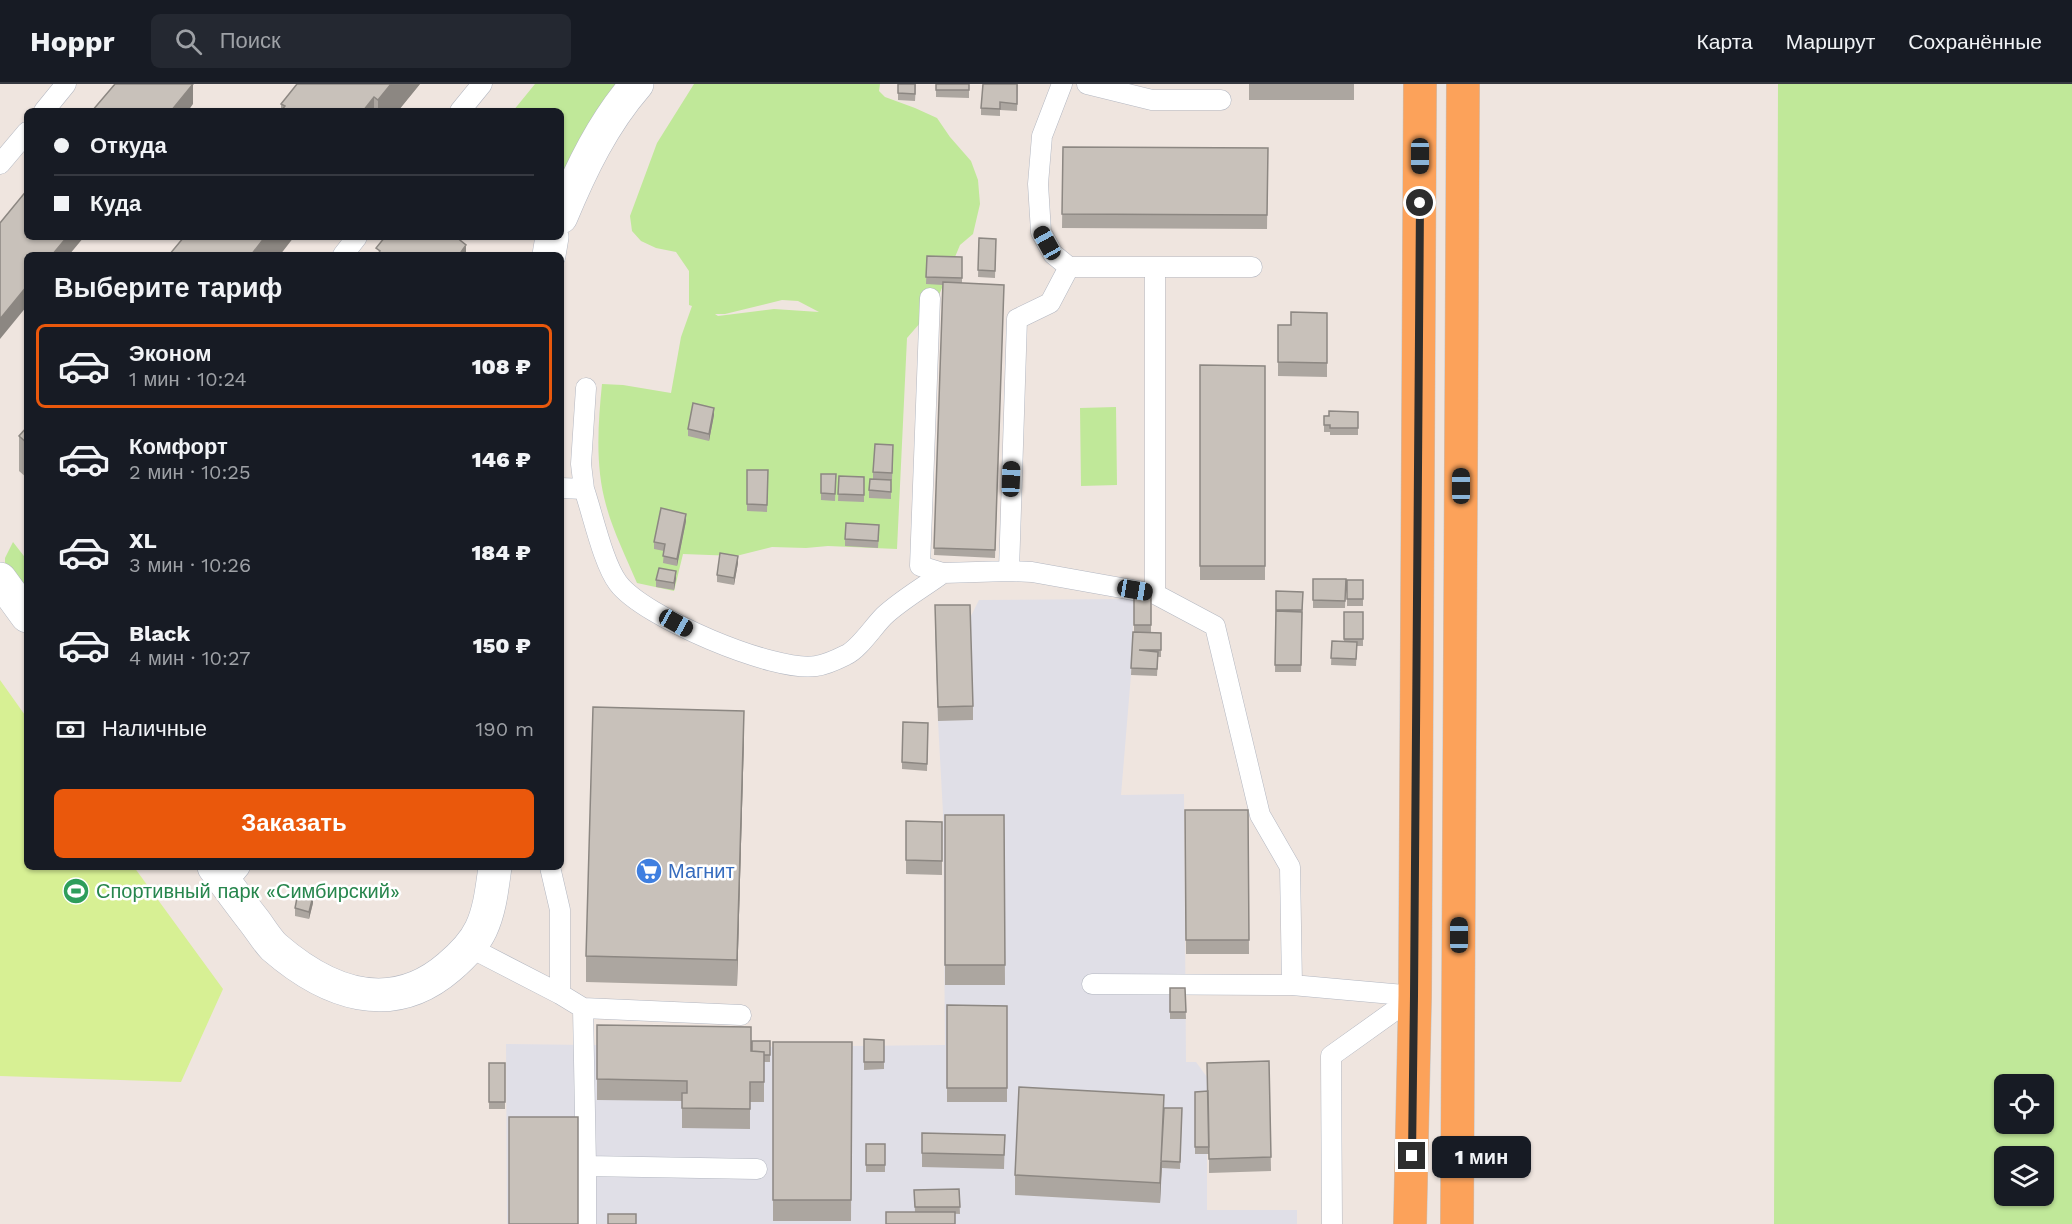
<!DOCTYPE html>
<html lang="ru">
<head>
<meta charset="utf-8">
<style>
  :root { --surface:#171b24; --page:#242831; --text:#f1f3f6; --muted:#9ea1a6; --line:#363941; --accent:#ea580c }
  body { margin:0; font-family:"Work Sans",sans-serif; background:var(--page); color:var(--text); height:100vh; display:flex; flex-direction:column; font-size:22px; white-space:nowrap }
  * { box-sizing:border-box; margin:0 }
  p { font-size:20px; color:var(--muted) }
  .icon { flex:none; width:33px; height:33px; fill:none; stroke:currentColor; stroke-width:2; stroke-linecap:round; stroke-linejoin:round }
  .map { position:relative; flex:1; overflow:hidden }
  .details { position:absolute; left:24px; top:168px; width:540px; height:618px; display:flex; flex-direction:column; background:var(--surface); border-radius:9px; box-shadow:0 2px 4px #0004 }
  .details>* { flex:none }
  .guide { position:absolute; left:24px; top:24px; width:540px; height:132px; border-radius:9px; box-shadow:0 2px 4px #0004; display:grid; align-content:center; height:132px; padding:0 30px; background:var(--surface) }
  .buttons { position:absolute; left:1994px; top:990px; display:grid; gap:12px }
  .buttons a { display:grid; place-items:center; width:60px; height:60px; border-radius:9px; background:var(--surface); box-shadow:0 2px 4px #0004; font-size:30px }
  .end { position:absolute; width:27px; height:27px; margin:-14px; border:8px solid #2d2d2d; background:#fff; box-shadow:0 0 0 3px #fff }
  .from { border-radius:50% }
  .bubble { position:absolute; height:42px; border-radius:9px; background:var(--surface); box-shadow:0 2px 4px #0004; font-size:20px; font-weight:800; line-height:42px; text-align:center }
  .car { position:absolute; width:18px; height:36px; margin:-18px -9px; border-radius:8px; box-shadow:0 0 4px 2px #0007; background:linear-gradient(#222 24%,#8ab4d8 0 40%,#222 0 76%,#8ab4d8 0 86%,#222 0) }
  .guide b { display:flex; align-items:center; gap:21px; height:57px; font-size:22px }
  .guide b+b { border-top:2px solid var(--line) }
  .guide i { width:15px; height:15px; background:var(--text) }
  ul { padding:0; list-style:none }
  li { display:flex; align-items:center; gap:18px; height:84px; margin:0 12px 9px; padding:0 18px; border:3px solid transparent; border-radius:9px }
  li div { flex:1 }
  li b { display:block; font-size:22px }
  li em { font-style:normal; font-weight:800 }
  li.active { border-color:var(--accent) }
  li>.icon { width:54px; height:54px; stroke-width:1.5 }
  h2 { padding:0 30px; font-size:27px; line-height:72px }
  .pay { display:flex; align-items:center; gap:15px; height:66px; padding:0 30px; font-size:22px }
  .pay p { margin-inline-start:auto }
  .cta { display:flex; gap:12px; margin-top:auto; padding:12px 30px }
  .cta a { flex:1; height:69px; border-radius:9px; background:var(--accent); color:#fff; font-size:24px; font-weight:800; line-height:69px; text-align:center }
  header { display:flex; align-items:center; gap:36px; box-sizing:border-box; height:84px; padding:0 30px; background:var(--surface); border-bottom:2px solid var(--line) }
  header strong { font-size:28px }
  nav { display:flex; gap:33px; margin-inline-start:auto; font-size:21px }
  .search { width:420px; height:54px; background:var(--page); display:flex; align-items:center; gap:15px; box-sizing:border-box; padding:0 21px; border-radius:9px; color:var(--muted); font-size:22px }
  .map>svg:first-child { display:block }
  .industrial { fill:#e0dfe7 }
  .green { fill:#c0e899; fill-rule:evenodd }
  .pitch { fill:#d7f094 }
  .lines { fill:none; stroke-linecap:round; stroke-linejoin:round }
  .service-casing { stroke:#b3b7c1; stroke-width:21 }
  .minor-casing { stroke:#b3b7c1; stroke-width:34 }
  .trunk-casing { stroke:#c4c4c4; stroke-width:34 }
  .service { stroke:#fff; stroke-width:20 }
  .minor { stroke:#fff; stroke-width:33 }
  .trunk { stroke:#fca25a; stroke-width:33 }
  .wall { fill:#aca6a0 }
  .shaded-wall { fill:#8c8782 }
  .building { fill:#c8c1ba; stroke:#8c8782; stroke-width:1.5 }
  .route { stroke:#2d2d2d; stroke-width:8 }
  .labels { text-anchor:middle; stroke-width:5; stroke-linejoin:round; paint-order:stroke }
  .shop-label { font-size:20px; fill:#366cbe; stroke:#fff; text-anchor:start }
  .leisure-label { font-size:20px; fill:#27864d; stroke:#fff; text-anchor:start }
</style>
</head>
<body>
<header>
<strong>Hoppr</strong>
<div class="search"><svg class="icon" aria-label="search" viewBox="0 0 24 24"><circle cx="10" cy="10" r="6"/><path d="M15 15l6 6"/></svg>Поиск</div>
<nav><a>Карта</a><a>Маршрут</a><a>Сохранённые</a></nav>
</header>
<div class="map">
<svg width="2072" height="1140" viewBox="0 0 2072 1140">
  <rect width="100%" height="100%" fill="#efe5df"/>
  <path class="industrial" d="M1134,515L1131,591L1121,711L1184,710L1186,978H1196L1207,993V1126H1297V1140H507L506,960L751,963L945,961L943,729L938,637L935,535L970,534L979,516Z"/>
  <path class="green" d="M535,0H622L561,98V27H513Z
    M694,0H880L879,7L885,13L915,24L937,34L950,53L971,77L978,96L980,120L973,150L960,161L934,223L907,254L897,465L828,462L806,464L772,463L736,472L683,470L674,507L637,499C626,473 613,447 606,421C595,382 598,340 602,300L623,301L671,309L681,253L692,222L689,221V187L676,168L656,164L641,157L632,147L630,132L657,59ZM782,216L798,217L819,228L774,225L718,232L715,230H725Z
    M1778,0H2072V1140H1774ZM2043,1000V1040H2004V1000ZM2043,1072V1112H2004V1072Z
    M1116,323L1117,401L1081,402L1080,324Z
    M13,458L27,476V504L21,502L5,484V474Z"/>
  <path class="pitch" d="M0,596L27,634V783H134L223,905L181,998L0,992Z"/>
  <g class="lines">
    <defs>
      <path id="service" d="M1062,0L1042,52L1038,100L1041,148L1053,170L1069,183H1252
        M1087,0L1152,16H1221
        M44,27L66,0
        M460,27L482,0
        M0,80L27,48
        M343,171L357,153
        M1155,184V510L1215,542L1260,731L1290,783L1292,901L1415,912
        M930,214L920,482L943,489L1009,487L1032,488L1155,510
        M561,404L584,405C593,431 603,479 618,499C643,533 775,589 816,582C825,581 838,575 846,571C859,565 873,543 884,532C901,516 924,503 943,489
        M584,405L581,380L586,304
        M1009,487L1017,235L1050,219L1069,183
        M550,783L560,826V910L583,924L741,931
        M226,800L240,783
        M469,863L560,910
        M1092,900L1292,901
        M583,924L586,1082L757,1085
        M586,1140V1082
        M1332,1140L1331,972L1415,912"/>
      <path id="minor" d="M561,133C581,85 603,39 637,0
        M549,171L552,153
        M0,495L27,532
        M214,783C227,801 241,820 255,838C261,846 267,856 274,863C327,909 391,933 449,883C462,872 474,860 481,845C490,826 492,804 495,783"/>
      <path id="trunk" d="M1410,1140L1415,912L1420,0
        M1457,1140L1463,0"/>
    </defs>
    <use href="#service" class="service-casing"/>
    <use href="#minor" class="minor-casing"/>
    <use href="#trunk" class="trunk-casing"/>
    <use href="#service" class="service"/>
    <use href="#minor" class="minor"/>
    <use href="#trunk" class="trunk"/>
  </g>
  <path class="wall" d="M420,0L398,27H281V20Z
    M898,0H916L915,17L898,16Z
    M936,0H969V14L936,13Z
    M1018,0L1017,27L1000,26V32L981,31V24Z
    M1249,0H1354V16H1249Z
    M1063,63L1268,64L1267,145L1062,144Z
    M979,154L996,155L995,194L978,193Z
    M927,172L962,173V199L1004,201L995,474L934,471L943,201L926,200Z
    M1327,229V293L1278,292V278L1291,241Z
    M1200,281L1265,282V496H1200Z
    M1358,328V351H1330V348H1324V332Z
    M714,331L709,357L688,352V345Z
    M27,343V394L19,387V352Z
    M893,369L892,396L873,395V388Z
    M747,386H768L767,428L747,427Z
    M821,390H836L835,417L821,416Z
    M839,392L864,393V418L838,417Z
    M891,404V415L869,414V406Z
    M686,437L677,482L663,479L664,467L654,465V458Z
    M879,448L878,464L845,462V455Z
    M738,479L734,501L717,498V491Z
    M676,494L674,506L656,503V496Z
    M1313,495H1346L1345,524H1313Z
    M1347,496H1363V522H1347Z
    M1276,507L1303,508L1301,588H1275Z
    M1134,508H1151V548L1161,549V573H1158L1157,592L1131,591L1133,548H1134Z
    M1344,528H1363V562H1357L1356,582L1331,581L1332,557L1344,558Z
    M935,535L973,622V636L938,637Z
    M928,639L927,687L902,685V678Z
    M744,653L737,902L586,898V872Z
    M1185,726H1248L1249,870H1186Z
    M945,731H1004L1005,901H945Z
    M906,737L942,738V791L906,790Z
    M313,819L309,835L295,832V824Z
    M1170,904H1185L1186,935H1170Z
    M947,921L1007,922V1018H947Z
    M597,941L751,967L770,957V978H764V1018H750V1045L682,1044V1017L597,1016Z
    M864,955L884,956V985L864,986Z
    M773,958H852L851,1137H773Z
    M1269,977L1271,1087L1209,1089V1070H1195V1008L1208,1007Z
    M489,979H505V1025H489Z
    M1164,1024H1182L1180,1085L1162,1084L1160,1119L1015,1111V1091Z
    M922,1049L1005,1051L1004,1085L922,1083Z
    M866,1060H885V1088H866Z
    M959,1105L960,1130L915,1128L914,1106Z"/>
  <path class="shaded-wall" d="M193,0V20L188,27H171Z
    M391,0H420L398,27H378V16Z
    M374,13V27H362Z
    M67,153H84L69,171H52Z
    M265,153H294L280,171H251Z
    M466,161V171H459Z
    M27,202V222L0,255V235Z
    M714,324V331L709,357V350Z
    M686,430V437L677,482V475Z
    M738,472V479L734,501V494Z
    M676,487V494L674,506V499Z
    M744,627V653L737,902V876Z
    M313,812V819L309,835V828Z
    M1164,1011V1031L1160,1119V1099Z"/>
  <path class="building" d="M115,0H193L171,27H92Z
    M297,0H391L378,16L374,13L363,27H281L285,22L281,20Z
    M898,0H915V10L898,9Z
    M936,0H969V6H936Z
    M983,0H1017V20L1000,18V25L981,24Z
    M1063,63L1268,64L1267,131L1062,130Z
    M27,106V153H67L52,171H27V202L0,235V139Z
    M184,153H265L251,171H169Z
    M385,153H456L466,161L459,171H377L380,167L376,164Z
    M979,154L996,155L995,187L978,186Z
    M927,172L962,173V194L926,193Z
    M943,198L1004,201L995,466L934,464Z
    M1291,228L1327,229V279L1278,278V241H1291Z
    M1200,281L1265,282V482H1200Z
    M693,319L714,324L709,350L688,345Z
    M1329,327L1358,328V344H1330V341H1324V332H1329Z
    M27,343V359L19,352Z
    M875,360L893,361L892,389L873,388Z
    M747,386H768L767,421L747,420Z
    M821,390H836L835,410L821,409Z
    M839,392L864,393V411L838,410Z
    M870,395L891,396V408L869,406Z
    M661,424L686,430L677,475L663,472L665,460L654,458Z
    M846,439L879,441L878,457L845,455Z
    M720,469L738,472L734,494L717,491Z
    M659,484L676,487L674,499L656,496Z
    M1313,495H1346L1345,517L1313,516Z
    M1347,496H1363V515H1347Z
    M1276,507L1303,508L1302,526H1276Z
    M1134,508H1151V541H1134Z
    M935,521H970L973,622L938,623Z
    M1276,527L1302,528L1301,581H1275Z
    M1344,528H1363V555H1344Z
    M1133,548L1161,549V566H1139L1158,568L1157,585L1131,584Z
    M1332,557L1357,558L1356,575L1331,574Z
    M593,623L744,627L737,876L586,872Z
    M903,638L928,639L927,680L902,678Z
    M1185,726H1248L1249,856H1186Z
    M945,731H1004L1005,881H945Z
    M906,737L942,738V777L906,776Z
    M298,809L313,812L309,828L295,824Z
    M1170,904H1185L1186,928H1170Z
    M947,921L1007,922V1004H947Z
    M597,941L751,943V967L764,968V998H750V1025L682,1024V1009H687V997L597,995Z
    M864,955L884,956V978H864Z
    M752,957H770V971H764V968L752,967Z
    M773,958H852L851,1116H773Z
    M1269,977L1271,1073L1209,1075L1207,979Z
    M489,979H505V1018H489Z
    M1019,1003L1164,1011L1160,1099L1015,1091Z
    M1208,1007L1209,1063H1195V1008Z
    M1164,1024H1182L1180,1078L1161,1077Z
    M509,1033H578V1140H509Z
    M922,1049L1005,1051L1004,1071L922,1069Z
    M866,1060H885V1081H866Z
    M959,1105L960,1123H915L914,1106Z
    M886,1128H955V1140H886Z
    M608,1130H636V1140H608Z"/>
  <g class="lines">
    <path class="route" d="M1412,1072L1414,912L1420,119"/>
  </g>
  <defs>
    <symbol id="supermarket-disc" viewBox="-11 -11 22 22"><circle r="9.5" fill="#3f7fe0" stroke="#fff"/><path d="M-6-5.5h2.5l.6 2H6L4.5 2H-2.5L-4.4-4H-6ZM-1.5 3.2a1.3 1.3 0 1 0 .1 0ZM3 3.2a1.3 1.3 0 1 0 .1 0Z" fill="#fff"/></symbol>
    <symbol id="stadium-disc" viewBox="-11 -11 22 22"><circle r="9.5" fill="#2e9e5b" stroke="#fff"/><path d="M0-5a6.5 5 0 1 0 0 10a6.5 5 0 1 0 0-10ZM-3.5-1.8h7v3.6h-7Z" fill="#fff"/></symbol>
  </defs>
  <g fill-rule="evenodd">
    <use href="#supermarket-disc" x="634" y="772" width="30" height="30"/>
    <use href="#stadium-disc" x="61" y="792" width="30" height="30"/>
  </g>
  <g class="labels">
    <g class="shop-label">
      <text x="668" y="794">Магнит</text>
    </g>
    <g class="leisure-label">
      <text x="96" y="814">Спортивный парк «Симбирский»</text>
    </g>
  </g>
</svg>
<div class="buttons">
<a><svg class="icon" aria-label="locate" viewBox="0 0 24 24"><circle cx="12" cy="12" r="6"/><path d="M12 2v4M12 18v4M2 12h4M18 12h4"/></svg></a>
<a><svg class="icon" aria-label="layers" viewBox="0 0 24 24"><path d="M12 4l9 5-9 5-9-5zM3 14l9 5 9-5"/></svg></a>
</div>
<i class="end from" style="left:1420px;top:119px"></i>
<i class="end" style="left:1412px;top:1072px"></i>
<div class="bubble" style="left:1432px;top:1052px;width:99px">1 мин</div>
<i class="car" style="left:1420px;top:72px;rotate:180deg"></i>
<i class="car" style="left:1047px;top:159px;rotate:331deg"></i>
<i class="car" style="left:1011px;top:395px;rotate:2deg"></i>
<i class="car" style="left:1461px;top:402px;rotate:0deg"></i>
<i class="car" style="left:1135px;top:506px;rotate:100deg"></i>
<i class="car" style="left:676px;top:539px;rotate:119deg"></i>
<i class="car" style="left:1459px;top:851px;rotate:0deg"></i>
<div class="guide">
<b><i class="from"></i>Откуда</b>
<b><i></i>Куда</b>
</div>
<section class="details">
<h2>Выберите тариф</h2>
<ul>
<li class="active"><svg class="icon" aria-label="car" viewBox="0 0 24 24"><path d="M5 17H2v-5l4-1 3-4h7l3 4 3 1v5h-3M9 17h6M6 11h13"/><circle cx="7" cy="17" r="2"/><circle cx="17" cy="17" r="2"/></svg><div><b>Эконом</b><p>1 мин · 10:24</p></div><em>108 ₽</em></li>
<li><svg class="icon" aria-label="car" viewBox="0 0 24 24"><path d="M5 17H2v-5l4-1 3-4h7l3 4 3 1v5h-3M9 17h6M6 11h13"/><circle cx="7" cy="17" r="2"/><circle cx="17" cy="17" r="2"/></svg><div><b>Комфорт</b><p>2 мин · 10:25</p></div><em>146 ₽</em></li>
<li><svg class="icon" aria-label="car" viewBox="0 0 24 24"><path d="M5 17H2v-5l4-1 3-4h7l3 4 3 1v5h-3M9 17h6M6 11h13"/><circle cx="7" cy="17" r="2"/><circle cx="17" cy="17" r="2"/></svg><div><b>XL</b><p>3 мин · 10:26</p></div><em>184 ₽</em></li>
<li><svg class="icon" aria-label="car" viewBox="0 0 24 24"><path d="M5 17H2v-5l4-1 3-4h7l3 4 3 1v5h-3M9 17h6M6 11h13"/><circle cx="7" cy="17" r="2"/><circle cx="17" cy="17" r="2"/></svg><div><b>Black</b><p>4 мин · 10:27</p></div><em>150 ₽</em></li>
</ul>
<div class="pay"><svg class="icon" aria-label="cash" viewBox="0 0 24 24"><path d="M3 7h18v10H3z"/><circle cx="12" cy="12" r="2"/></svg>Наличные<p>190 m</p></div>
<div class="cta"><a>Заказать</a></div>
</section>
</div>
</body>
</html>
